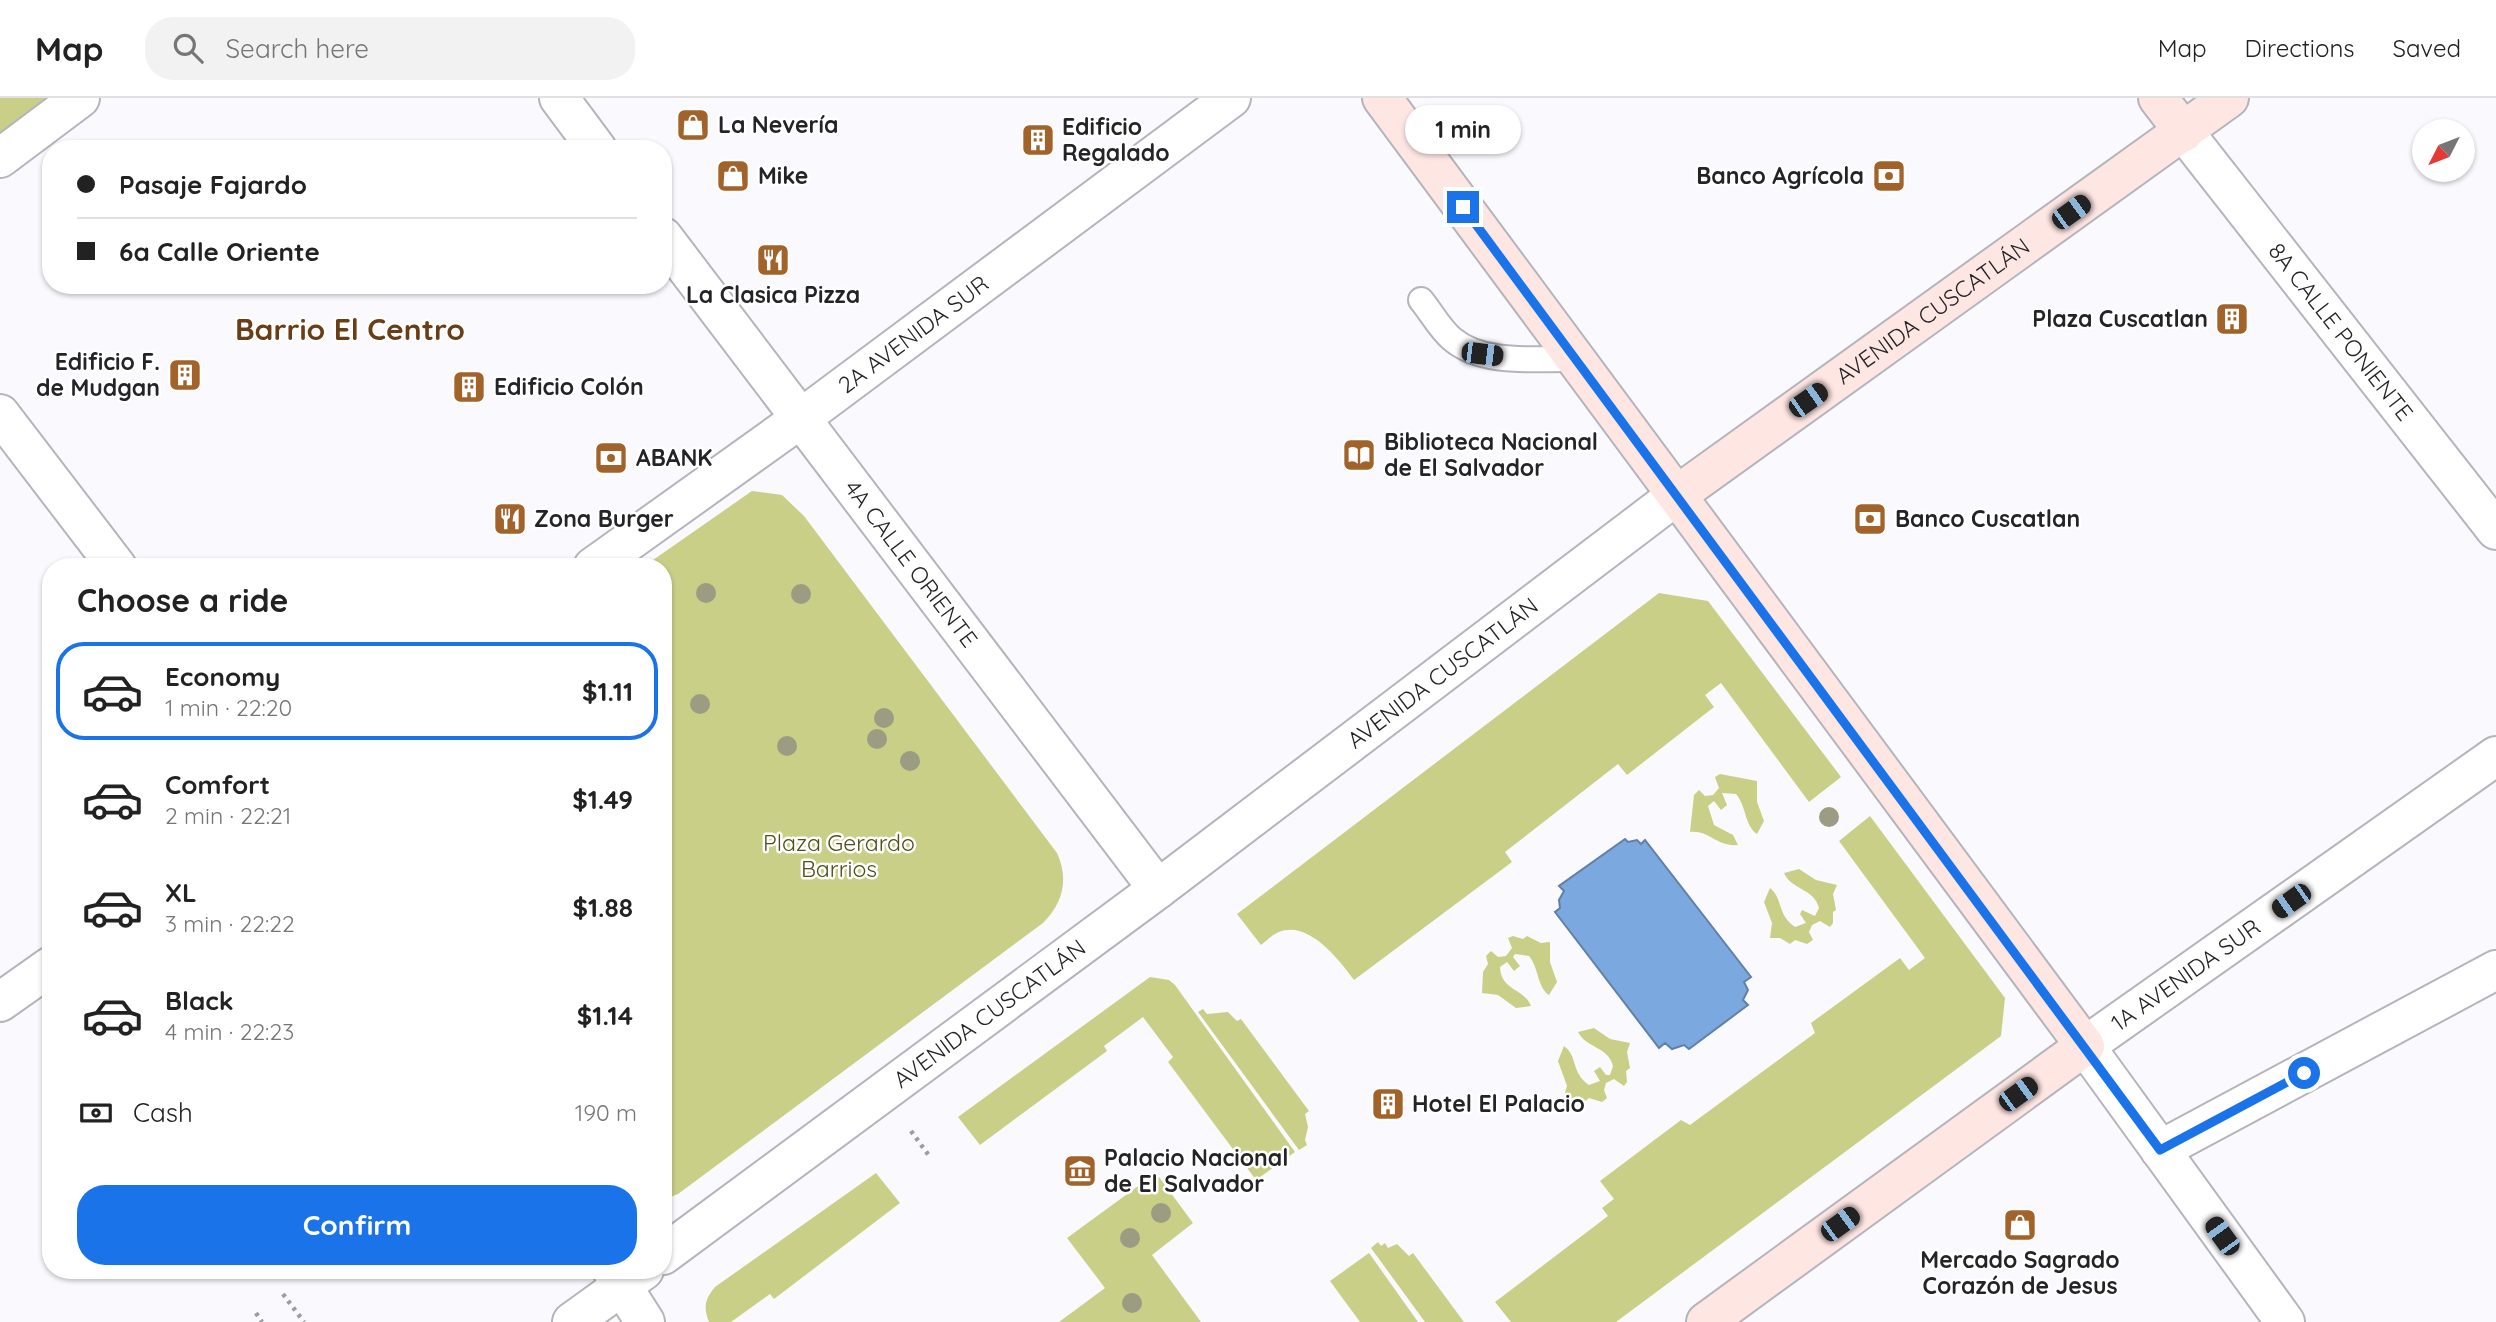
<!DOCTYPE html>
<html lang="en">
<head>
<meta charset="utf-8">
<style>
  :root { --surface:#fff; --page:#f2f2f2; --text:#222; --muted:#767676; --line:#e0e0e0; --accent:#1a73e8 }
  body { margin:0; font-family:Quicksand,sans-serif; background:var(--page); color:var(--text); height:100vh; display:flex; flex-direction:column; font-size:26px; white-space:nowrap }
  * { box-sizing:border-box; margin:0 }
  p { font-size:23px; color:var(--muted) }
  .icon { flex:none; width:38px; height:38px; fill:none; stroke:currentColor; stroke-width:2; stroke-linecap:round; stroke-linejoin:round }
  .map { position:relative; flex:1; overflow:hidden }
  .details { position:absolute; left:42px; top:460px; width:630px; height:721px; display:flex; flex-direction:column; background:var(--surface); border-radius:28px; box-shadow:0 2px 5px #0004 }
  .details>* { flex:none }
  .top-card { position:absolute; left:42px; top:42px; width:630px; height:154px; border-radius:28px; box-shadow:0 2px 5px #0004; display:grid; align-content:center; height:154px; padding:0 35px; background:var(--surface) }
  .needle { width:46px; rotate:228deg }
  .buttons { position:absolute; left:2412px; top:21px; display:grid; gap:14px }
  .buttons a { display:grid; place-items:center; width:63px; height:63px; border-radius:50%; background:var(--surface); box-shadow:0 2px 5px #0004; font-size:35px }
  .end { position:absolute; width:32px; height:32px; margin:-16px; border:9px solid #1a73e8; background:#fff; box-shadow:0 0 0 4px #fff }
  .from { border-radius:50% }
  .bubble { position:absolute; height:49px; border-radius:24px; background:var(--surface); box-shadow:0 2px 5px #0004; font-size:23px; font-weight:700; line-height:49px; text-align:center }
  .car { position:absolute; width:21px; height:42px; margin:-21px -10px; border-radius:9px; box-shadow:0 0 5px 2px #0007; background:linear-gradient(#222 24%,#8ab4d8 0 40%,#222 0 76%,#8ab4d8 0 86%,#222 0) }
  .top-card b { display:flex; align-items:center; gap:24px; height:66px; font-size:26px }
  .top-card b+b { border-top:2px solid var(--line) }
  .top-card i { width:18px; height:18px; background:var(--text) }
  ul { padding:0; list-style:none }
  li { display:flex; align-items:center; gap:21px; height:98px; margin:0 14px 10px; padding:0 21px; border:4px solid transparent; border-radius:28px }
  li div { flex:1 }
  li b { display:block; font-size:26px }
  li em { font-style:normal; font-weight:700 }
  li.current { border-color:var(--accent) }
  li>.icon { width:63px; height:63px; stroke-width:1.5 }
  h2 { padding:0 35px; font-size:32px; line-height:84px }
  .pay { display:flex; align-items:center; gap:18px; height:77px; padding:0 35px; font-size:26px }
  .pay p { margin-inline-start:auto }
  .button { display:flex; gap:14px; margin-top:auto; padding:14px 35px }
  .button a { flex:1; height:80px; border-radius:28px; background:var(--accent); color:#fff; font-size:28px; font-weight:700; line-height:80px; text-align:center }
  header { display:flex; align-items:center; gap:42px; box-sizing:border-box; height:98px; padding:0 35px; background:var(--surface); border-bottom:2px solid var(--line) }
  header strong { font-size:33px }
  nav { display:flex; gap:38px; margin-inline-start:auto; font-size:24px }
  .search { width:490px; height:63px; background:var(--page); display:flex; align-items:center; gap:18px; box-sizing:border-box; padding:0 24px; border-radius:28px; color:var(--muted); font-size:26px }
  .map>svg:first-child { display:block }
  .green { fill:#c9cf87 }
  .water { fill:#7ba8de; stroke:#6180a7; stroke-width:2 }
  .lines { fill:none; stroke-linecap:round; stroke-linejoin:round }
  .lane-casing { stroke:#b4b4bd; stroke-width:28 }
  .street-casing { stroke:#b4b4bd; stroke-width:42 }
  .secondary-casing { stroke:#b4b4bd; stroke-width:42 }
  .path { stroke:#9d9da1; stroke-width:4.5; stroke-dasharray:3.5 5; stroke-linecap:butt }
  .lane { stroke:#fff; stroke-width:24 }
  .street { stroke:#fff; stroke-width:38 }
  .secondary { stroke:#fee6e3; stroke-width:38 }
  .tree { fill:#9b9c81 }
  .route { stroke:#1a73e8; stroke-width:9 }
  .labels { text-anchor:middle; stroke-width:5; stroke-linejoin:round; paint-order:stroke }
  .poi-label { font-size:23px; font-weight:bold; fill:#242427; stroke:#fff; text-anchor:start }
  .street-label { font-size:23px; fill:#242427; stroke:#fff }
  .park-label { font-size:23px; fill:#4d501b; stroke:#fff }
  .district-label { font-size:30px; font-weight:bold; fill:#693e17; stroke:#fff }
</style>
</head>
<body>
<header>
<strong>Map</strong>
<div class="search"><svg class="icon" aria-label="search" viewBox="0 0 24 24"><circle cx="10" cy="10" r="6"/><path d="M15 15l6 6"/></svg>Search here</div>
<nav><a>Map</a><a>Directions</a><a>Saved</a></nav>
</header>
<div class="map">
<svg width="2496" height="1224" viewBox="0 0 2496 1224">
  <rect width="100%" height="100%" fill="#fafafe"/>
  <path class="green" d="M0,0H52L0,38Z
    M752,393L782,397L804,418L1057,755C1069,781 1063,805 1043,825L678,1096L663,1102V469H643Z
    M1659,495L1708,503L1841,679L1809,704L1721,585L1705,597L1714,609L1627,677L1618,666L1505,754L1512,764L1354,882C1339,862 1309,822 1279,834C1273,836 1266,843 1261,847L1237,816Z
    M1720,676L1757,683V704L1764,723L1757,736C1744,727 1747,709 1736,696L1722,695L1727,707L1721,712L1714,703L1708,708L1714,727L1733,737L1738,747C1716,749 1710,732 1690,734L1694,697L1699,692L1705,698L1713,697L1719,690L1715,679Z
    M1870,718L2005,900L2001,938L1616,1224H1511L1495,1204L1608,1118L1602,1110L1614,1101L1600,1083L1681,1022L1690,1027L1815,935L1811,925L1900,860L1909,872L1925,860L1839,743Z
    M1799,771L1816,782L1837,787L1833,796L1836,812L1833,814V825L1830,829L1820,823L1812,827L1809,834L1813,842L1807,846L1795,842L1790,846L1780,840H1770L1772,825L1764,804L1770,790C1783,800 1777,817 1795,829L1806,825L1800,816L1802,812L1815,818L1819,810C1814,790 1791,792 1784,775Z
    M1513,838L1523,841L1527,838L1541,845L1550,844V864L1557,884L1549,897C1537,889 1539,870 1529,858L1515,856L1513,859L1520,868L1514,873L1507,864L1500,869C1501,893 1524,890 1531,908L1516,910L1498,897L1482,895L1483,874L1488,866L1486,858L1491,853L1498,859L1506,858L1512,850L1508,840Z
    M1150,879L1169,882L1175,887L1295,1054L1256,1082L1168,964L1173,959L1143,919L1104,948L1107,953L980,1047L958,1019Z
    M1203,911L1207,916L1228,914L1237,923L1241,921L1309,1013L1305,1016L1308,1029L1305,1042L1307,1047L1299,1052L1198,914Z
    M1594,930L1610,941L1630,945L1627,954L1630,970L1626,973L1627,984L1624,988L1614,981L1606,985L1604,992L1607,1000L1602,1004L1589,1000L1584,1004L1564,998L1567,988L1558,963L1564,948C1578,958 1571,975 1589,987L1600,983L1594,973L1600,969L1606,977H1610L1613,968C1609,949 1586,950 1578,934Z
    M876,1075L900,1105L774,1201L770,1196L731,1224H709C703,1209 705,1201 715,1189Z
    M1156,1075L1193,1125L1152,1157L1201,1224H1059L1105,1190L1067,1140Z
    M1378,1144L1381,1148L1385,1145L1388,1150L1397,1146L1409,1158L1413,1155L1464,1224H1425L1371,1150Z
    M1369,1155L1418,1224H1360L1330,1183Z"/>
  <path class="water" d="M1625,741L1628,744L1637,742L1641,746L1645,742L1751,879L1744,884L1748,892L1743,902L1748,907L1689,951L1684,947L1672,951L1665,945L1659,950L1555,814L1560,810L1559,802L1564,793L1559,788Z"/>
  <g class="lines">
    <defs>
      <path id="lane" d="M1421,202C1431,214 1440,231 1452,241C1484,268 1537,260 1576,261"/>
      <g id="street">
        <path d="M559,0L597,51"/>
        <path id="s1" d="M2184,34L2496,432"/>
        <path d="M0,60L80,0"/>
        <path id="s2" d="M663,139L1158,791"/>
        <path d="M0,316L117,469"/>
        <path id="s3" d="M593,469L800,321L1231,0"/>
        <path d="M0,904L51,868"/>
        <path d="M2160,1052L2496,872"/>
        <path id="s4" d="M663,1157L1158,791L1677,397"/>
        <path d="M612,1172L645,1224"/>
        <path d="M572,1224L644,1172"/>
        <path id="s5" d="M2285,1224L2085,948L2496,658"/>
      </g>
      <g id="secondary">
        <path d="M1382,0L2085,948L1706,1224"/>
        <path d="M2158,0L2184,34"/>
        <path id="s6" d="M1677,397L2229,0"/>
      </g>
    </defs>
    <use href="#lane" class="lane-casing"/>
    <use href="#street" class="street-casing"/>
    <use href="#secondary" class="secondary-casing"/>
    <path class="path" d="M911,1033L930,1059
      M283,1196L304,1224
      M256,1215L262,1224"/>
    <use href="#lane" class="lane"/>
    <use href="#street" class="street"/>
    <use href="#secondary" class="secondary"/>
  </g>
  <g class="tree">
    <circle cx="706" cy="495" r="10"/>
    <circle cx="801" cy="496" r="10"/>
    <circle cx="700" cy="606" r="10"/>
    <circle cx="884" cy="620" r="10"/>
    <circle cx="877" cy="641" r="10"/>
    <circle cx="787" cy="648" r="10"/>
    <circle cx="910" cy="663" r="10"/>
    <circle cx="1829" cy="719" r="10"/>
    <circle cx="1161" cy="1115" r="10"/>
    <circle cx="1130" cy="1140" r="10"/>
    <circle cx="1132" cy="1205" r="10"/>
  </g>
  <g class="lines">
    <path class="route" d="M1463,109L2160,1052L2304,975"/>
  </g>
  <defs>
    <symbol id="shop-square" viewBox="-11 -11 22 22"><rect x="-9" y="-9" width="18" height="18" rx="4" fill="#a2632b" stroke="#fff"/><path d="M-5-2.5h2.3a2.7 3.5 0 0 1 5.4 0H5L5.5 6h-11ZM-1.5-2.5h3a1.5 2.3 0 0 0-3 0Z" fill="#fff"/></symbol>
    <symbol id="building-square" viewBox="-11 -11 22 22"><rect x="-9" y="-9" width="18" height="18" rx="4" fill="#a2632b" stroke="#fff"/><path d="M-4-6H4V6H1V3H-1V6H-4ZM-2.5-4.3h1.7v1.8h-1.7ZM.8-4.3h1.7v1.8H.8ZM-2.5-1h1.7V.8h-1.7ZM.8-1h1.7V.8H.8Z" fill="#fff"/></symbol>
    <symbol id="bank-square" viewBox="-11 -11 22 22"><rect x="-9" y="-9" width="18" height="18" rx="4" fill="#a2632b" stroke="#fff"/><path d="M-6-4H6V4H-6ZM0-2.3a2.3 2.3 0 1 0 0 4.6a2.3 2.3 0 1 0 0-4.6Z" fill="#fff"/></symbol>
    <symbol id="restaurant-square" viewBox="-11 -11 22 22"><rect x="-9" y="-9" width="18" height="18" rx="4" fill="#a2632b" stroke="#fff"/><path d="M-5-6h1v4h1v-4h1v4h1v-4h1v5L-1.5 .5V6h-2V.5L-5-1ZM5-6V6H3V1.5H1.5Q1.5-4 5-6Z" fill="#fff"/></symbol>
    <symbol id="library-square" viewBox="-11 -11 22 22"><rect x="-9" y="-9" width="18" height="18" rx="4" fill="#a2632b" stroke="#fff"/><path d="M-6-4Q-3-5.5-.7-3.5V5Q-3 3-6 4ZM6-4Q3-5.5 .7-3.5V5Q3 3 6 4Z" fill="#fff"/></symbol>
    <symbol id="museum-square" viewBox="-11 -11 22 22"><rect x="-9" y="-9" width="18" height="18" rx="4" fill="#a2632b" stroke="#fff"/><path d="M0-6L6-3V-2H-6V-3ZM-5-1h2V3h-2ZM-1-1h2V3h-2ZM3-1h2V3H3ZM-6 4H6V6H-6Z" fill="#fff"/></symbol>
  </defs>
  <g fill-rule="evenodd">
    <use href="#shop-square" x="674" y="8" width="38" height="38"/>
    <use href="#building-square" x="1019" y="23" width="38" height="38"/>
    <use href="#shop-square" x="714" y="59" width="38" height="38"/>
    <use href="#bank-square" x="1870" y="59" width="38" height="38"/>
    <use href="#restaurant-square" x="754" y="143" width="38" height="38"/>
    <use href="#building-square" x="2213" y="202" width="38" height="38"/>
    <use href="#building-square" x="166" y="258" width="38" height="38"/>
    <use href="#building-square" x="450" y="270" width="38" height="38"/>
    <use href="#library-square" x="1340" y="338" width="38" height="38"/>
    <use href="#bank-square" x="592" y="341" width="38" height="38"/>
    <use href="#restaurant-square" x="491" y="402" width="38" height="38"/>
    <use href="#bank-square" x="1851" y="402" width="38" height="38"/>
    <use href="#building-square" x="1369" y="987" width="38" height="38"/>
    <use href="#museum-square" x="1061" y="1054" width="38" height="38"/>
    <use href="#shop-square" x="2001" y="1108" width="38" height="38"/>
  </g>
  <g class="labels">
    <g class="poi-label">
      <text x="718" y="35">La Nevería</text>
      <text x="1062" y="37">Edificio<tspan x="1062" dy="26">Regalado</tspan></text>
      <text x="758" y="86">Mike</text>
      <text x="1864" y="86" text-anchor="end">Banco Agrícola</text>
      <text x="773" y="205" text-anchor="middle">La Clasica Pizza</text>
      <text x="2208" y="229" text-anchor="end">Plaza Cuscatlan</text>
      <text x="160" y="272" text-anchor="end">Edificio F.<tspan x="160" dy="26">de Mudgan</tspan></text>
      <text x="494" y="297">Edificio Colón</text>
      <text x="1384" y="352">Biblioteca Nacional<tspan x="1384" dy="26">de El Salvador</tspan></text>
      <text x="636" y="368">ABANK</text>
      <text x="534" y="429">Zona Burger</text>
      <text x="1895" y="429">Banco Cuscatlan</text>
      <text x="1412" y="1014">Hotel El Palacio</text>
      <text x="1104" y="1068">Palacio Nacional<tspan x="1104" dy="26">de El Salvador</tspan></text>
      <text x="2020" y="1170" text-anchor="middle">Mercado Sagrado<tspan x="2020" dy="26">Corazón de Jesus</tspan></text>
    </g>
    <g class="street-label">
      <text dy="8" stroke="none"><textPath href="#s6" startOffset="315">AVENIDA CUSCATLÁN</textPath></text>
      <text dy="8" stroke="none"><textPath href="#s1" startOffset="254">8A CALLE PONIENTE</textPath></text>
      <text dy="8" stroke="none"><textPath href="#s3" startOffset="396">2A AVENIDA SUR</textPath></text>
      <text dy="8" stroke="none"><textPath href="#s2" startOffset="410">4A CALLE ORIENTE</textPath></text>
      <text dy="8" stroke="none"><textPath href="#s4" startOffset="973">AVENIDA CUSCATLÁN</textPath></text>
      <text dy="8" stroke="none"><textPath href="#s5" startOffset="464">1A AVENIDA SUR</textPath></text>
      <text dy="8" stroke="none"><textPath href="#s4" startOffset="406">AVENIDA CUSCATLÁN</textPath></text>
    </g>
    <g class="park-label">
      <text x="839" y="753">Plaza Gerardo<tspan x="839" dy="26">Barrios</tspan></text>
    </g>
    <g class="district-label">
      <text x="350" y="242">Barrio El Centro</text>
    </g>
  </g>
</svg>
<div class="buttons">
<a><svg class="needle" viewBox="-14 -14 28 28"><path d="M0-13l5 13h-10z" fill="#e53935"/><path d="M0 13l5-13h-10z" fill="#767676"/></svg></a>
</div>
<i class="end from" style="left:2304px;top:975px"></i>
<i class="end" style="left:1463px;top:109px"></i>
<div class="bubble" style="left:1405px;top:7px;width:116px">1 min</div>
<i class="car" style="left:2071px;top:114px;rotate:54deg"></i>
<i class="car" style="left:1482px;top:256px;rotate:97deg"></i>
<i class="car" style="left:1808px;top:302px;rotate:55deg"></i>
<i class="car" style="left:2291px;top:803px;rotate:235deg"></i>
<i class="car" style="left:2018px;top:996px;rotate:54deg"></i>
<i class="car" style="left:1840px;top:1126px;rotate:54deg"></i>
<i class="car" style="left:2222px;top:1138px;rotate:324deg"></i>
<div class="top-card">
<b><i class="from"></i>Pasaje Fajardo</b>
<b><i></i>6a Calle Oriente</b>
</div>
<section class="details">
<h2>Choose a ride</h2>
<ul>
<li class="current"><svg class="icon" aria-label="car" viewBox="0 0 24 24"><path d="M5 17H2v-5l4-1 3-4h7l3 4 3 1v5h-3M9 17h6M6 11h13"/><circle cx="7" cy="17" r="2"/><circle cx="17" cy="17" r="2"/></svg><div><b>Economy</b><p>1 min · 22:20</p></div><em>$1.11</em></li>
<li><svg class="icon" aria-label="car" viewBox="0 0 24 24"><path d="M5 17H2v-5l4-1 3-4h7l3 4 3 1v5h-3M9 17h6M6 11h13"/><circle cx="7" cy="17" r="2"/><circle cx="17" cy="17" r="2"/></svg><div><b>Comfort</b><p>2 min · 22:21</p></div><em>$1.49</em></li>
<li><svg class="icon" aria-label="car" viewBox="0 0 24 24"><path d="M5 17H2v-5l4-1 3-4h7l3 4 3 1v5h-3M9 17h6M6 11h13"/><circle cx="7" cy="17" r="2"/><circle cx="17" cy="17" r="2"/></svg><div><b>XL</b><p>3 min · 22:22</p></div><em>$1.88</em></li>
<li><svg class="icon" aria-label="car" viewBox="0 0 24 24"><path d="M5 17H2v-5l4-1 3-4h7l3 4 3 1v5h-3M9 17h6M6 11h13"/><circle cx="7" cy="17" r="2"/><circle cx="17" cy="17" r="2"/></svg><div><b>Black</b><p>4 min · 22:23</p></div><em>$1.14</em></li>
</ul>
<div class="pay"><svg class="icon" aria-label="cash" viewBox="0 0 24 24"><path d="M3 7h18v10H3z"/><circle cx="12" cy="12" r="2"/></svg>Cash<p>190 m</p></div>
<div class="button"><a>Confirm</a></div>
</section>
</div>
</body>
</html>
